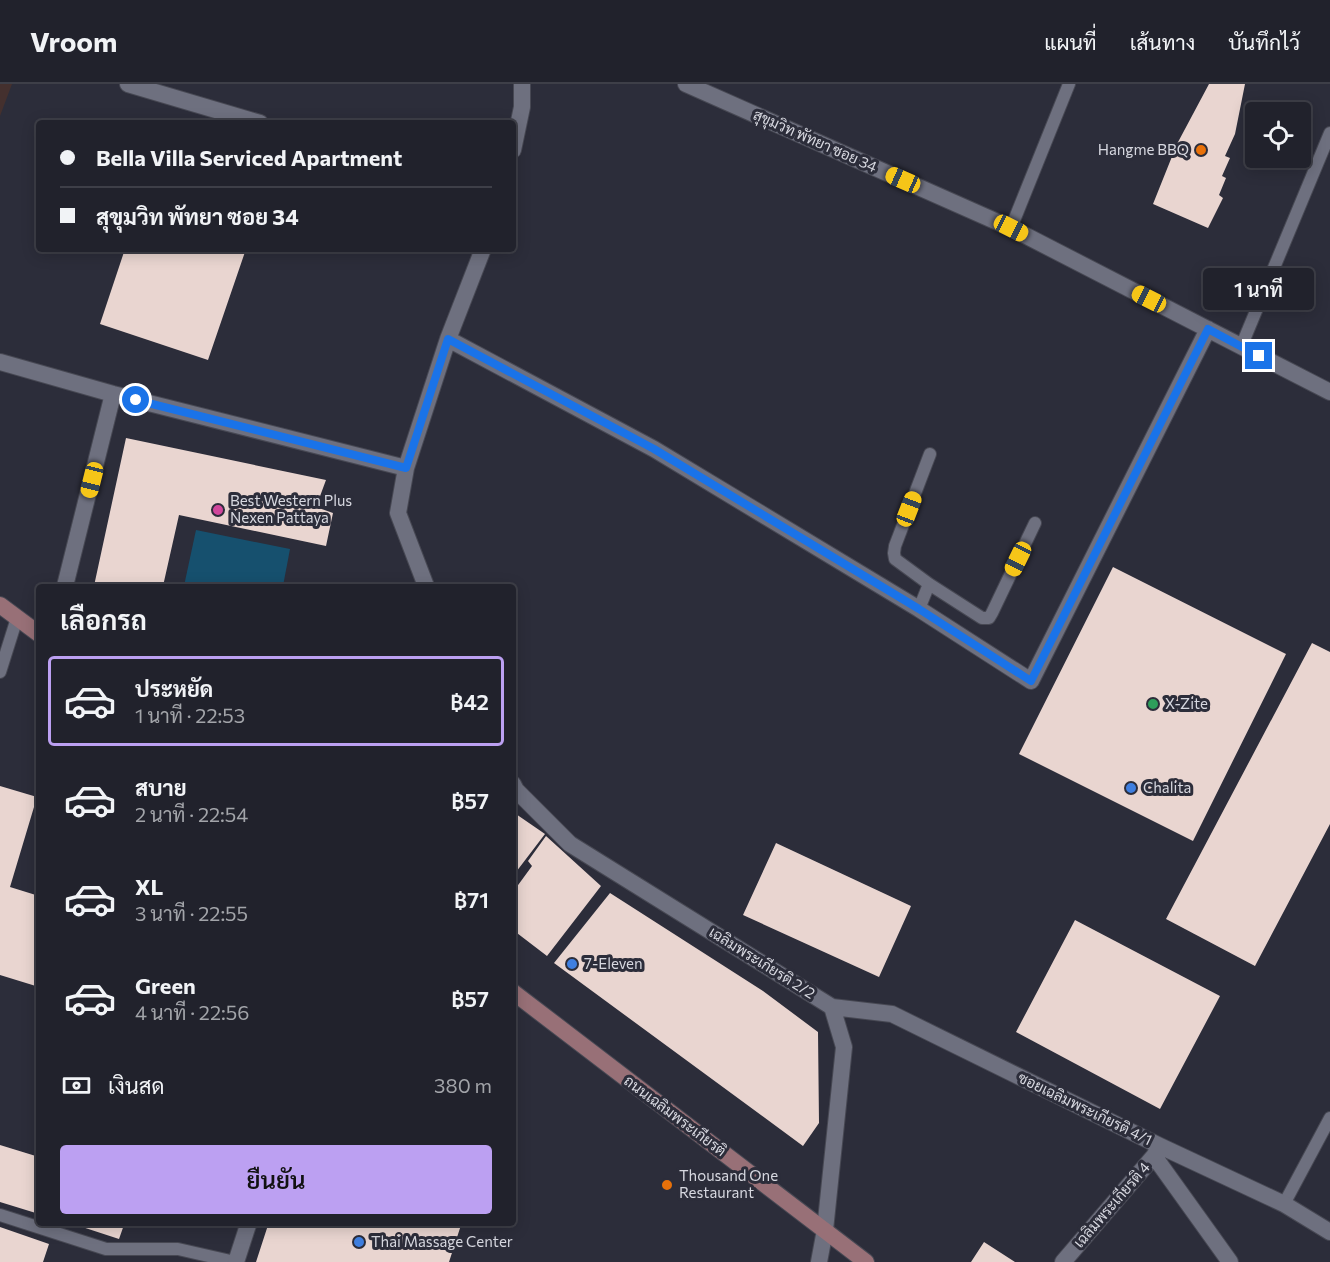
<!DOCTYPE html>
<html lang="th">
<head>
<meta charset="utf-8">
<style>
  :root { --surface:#21222c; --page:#292a34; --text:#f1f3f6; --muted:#a2a4a9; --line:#3e3f48; --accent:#bca0f2 }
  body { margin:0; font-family:Commissioner,Sarabun,sans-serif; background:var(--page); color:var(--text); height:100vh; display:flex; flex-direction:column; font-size:22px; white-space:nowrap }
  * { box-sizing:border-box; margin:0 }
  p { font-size:20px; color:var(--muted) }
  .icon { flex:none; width:33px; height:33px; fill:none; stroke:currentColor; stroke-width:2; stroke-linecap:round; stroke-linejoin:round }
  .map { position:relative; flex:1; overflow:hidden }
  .side { position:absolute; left:36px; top:500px; width:480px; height:642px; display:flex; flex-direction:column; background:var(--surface); border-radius:6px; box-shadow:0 3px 15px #0003,0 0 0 2px var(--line) }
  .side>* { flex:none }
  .banner { position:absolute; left:36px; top:36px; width:480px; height:132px; border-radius:6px; box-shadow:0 3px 15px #0003,0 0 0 2px var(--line); display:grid; align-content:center; height:132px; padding:0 24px; background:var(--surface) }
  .buttons { position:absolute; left:1245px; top:18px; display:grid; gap:12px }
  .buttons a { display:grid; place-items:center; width:66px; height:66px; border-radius:6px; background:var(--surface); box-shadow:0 3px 15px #0003,0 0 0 2px var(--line); font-size:30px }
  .end { position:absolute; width:27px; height:27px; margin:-14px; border:8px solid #1a73e8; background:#fff; box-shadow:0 0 0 3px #fff }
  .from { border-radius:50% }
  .bubble { position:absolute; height:42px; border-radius:6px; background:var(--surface); box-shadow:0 3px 15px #0003,0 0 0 2px var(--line); font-size:20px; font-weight:600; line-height:42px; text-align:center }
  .car { position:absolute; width:18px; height:36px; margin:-18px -9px; border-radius:8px; box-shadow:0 0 4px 2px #0007; background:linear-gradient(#f5c518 24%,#345 0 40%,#f5c518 0 76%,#345 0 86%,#f5c518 0) }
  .banner b { display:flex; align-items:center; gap:21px; height:57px; font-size:22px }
  .banner b+b { border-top:2px solid var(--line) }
  .banner i { width:15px; height:15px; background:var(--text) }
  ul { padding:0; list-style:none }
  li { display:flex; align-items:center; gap:18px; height:90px; margin:0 12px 9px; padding:0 12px; border:3px solid transparent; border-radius:6px }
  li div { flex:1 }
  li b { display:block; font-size:22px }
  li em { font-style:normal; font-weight:600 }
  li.on { border-color:var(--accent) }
  li>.icon { width:54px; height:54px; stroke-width:1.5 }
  h2 { padding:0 24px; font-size:27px; line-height:72px }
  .pay { display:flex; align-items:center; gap:15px; height:66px; padding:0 24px; font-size:22px }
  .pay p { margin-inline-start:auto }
  .primary-button { display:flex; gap:12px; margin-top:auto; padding:12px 24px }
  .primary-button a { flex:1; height:69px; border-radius:6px; background:var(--accent); color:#111; font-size:24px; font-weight:600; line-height:69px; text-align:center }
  header { display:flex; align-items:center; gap:36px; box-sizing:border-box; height:84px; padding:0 30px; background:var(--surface); border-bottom:2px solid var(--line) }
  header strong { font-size:28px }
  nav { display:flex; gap:33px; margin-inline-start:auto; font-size:21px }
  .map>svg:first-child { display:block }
  .commercial { fill:#44302e }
  .water { fill:#16506e }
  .building { fill:#e9d5d0 }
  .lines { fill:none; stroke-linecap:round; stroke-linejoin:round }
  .service-casing { stroke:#474853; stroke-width:14 }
  .minor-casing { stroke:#474853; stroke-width:18 }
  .secondary-casing { stroke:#474853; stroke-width:18 }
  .service { stroke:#6e707f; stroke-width:12 }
  .minor { stroke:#6e707f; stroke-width:16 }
  .secondary { stroke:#987077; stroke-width:16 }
  .route { stroke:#1a73e8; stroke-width:8 }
  .food-dot { fill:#e8710a; stroke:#2c2d3a; stroke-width:2 }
  .hotel-dot { fill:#d1479c; stroke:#2c2d3a; stroke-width:2 }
  .leisure-dot { fill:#2e9e5b; stroke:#2c2d3a; stroke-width:2 }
  .shop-dot { fill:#3f7fe0; stroke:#2c2d3a; stroke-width:2 }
  .labels { text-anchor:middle; stroke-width:6; stroke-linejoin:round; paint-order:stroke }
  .street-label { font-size:15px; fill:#d7d8e0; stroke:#2c2d3a }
  .poi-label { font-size:15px; fill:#d7d8e0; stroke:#2c2d3a; text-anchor:start }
</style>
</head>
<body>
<header>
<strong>Vroom</strong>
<nav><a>แผนที่</a><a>เส้นทาง</a><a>บันทึกไว้</a></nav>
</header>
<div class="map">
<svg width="1330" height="1178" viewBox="0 0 1330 1178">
  <rect width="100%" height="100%" fill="#2c2d3a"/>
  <path class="commercial" d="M0,0H12L0,32Z"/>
  <path class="water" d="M196,446L290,465L283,502H184Z"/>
  <path class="building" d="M1209,0H1245L1235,50L1225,72L1230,74L1222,92L1226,94L1219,111L1223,114L1208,144L1153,120L1177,60Z
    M125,165H246L208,276L100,240Z
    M126,354L326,396L316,423L333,429L326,462L179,431L163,502H94Z
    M1113,483L1286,570L1193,757L1019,670Z
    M1312,559L1330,568V740L1255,882L1166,835Z
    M0,702L37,713L10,803L39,812V903L0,891Z
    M513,728L545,750L513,792Z
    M546,752L601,802L547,872L513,846V808L532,782L528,777Z
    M776,759L911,822L879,893L743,831Z
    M610,809L763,907L818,948L819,1039L803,1062L554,879Z
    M1075,836L1220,912L1160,1025L1016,948Z
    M0,1061L39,1073V1130L0,1118Z
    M67,1138H125L119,1155Z
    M269,1138H462L449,1178H256Z
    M0,1143L49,1160L43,1178H0Z
    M984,1158L1015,1178H971Z"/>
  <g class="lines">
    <defs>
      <path id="service" d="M1011,144L1069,0
        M1241,263L1330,49
        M930,370L895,462L894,469L895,475L929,500L982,534H989L992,529L1035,439
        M919,525L929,500
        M0,588L17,534
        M1284,1120L1330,1034
        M0,1131L106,1165H178L235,1178"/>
      <path id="minor" d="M128,0L260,39
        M686,0L1011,144L1330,308
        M513,66L522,23V0
        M448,255L654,365L919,525L1031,597L1208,245
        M0,278L113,310L406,384
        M65,502L113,310
        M426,502L398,429L406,384L448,255L483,165
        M513,700L516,706L570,760L832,923L844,963L825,1146L819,1178
        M832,923L892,930L1160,1062L1284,1120L1330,1148
        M1154,1072L1230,1178
        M236,1178L249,1138
        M1063,1178L1154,1072L1160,1062"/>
      <path id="secondary" d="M0,521L39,550
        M513,908L866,1178"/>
    </defs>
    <use href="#service" class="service-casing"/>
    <use href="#minor" class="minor-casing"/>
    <use href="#secondary" class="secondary-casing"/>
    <use href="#service" class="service"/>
    <use href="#minor" class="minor"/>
    <use href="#secondary" class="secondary"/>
  </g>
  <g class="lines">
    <path class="route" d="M136,316L406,384L448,255L654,365L919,525L1031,597L1208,245L1259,272"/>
  </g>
  <g class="food-dot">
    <circle cx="1201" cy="66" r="6"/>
    <circle cx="667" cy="1101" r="6"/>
  </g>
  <circle class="hotel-dot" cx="218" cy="426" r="6"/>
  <circle class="leisure-dot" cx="1153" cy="620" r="6"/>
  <g class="shop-dot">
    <circle cx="1131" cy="704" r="6"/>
    <circle cx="572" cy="880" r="6"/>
    <circle cx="359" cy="1158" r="6"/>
  </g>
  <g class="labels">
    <g class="street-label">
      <text transform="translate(815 57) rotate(24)" y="5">สุขุมวิท พัทยา ซอย 34</text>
      <text transform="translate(762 879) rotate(32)" y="5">เฉลิมพระเกียรติ 2/2</text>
      <text transform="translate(1085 1025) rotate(26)" y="5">ซอยเฉลิมพระเกียรติ 4/1</text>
      <text transform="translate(675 1032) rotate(37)" y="5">ถนนเฉลิมพระเกียรติ</text>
      <text transform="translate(1112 1121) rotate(-49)" y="5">เฉลิมพระเกียรติ 4</text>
    </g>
    <g class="poi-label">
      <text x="1189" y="71" text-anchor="end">Hangme BBQ</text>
      <text x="230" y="422">Best Western Plus<tspan x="230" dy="17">Nexen Pattaya</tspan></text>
      <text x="1165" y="625">X-Zite</text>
      <text x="1143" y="709">Chalita</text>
      <text x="584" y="885">7-Eleven</text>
      <text x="679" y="1097">Thousand One<tspan x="679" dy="17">Restaurant</tspan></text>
      <text x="371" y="1163">Thai Massage Center</text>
    </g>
  </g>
</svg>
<div class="buttons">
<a><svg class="icon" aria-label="locate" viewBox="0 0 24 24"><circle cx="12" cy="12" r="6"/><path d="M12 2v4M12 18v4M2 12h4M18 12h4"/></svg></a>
</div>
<i class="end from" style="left:136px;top:316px"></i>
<i class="end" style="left:1259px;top:272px"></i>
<div class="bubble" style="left:1203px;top:184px;width:111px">1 นาที</div>
<i class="car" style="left:903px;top:96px;rotate:294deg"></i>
<i class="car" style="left:1011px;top:144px;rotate:117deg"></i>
<i class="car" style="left:1149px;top:215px;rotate:297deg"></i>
<i class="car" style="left:92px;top:396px;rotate:194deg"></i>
<i class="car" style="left:909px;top:425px;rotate:21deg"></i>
<i class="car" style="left:1018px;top:475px;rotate:206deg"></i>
<div class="banner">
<b><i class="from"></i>Bella Villa Serviced Apartment</b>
<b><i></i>สุขุมวิท พัทยา ซอย 34</b>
</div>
<section class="side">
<h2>เลือกรถ</h2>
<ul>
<li class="on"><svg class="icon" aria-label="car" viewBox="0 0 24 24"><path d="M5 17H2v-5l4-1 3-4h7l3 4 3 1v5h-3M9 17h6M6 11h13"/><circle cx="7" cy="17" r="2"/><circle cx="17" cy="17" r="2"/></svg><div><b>ประหยัด</b><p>1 นาที · 22:53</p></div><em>฿42</em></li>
<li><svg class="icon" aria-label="car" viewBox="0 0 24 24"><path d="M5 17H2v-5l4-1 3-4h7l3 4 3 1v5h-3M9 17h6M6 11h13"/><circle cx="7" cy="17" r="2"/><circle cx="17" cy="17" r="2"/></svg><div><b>สบาย</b><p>2 นาที · 22:54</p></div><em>฿57</em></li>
<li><svg class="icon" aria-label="car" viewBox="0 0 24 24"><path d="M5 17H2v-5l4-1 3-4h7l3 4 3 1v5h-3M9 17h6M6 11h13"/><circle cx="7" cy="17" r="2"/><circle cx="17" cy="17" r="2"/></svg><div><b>XL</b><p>3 นาที · 22:55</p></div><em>฿71</em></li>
<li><svg class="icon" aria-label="car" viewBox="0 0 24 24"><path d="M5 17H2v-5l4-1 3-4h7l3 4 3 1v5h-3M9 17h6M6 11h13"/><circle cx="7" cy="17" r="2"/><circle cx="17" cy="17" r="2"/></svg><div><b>Green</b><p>4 นาที · 22:56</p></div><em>฿57</em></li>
</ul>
<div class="pay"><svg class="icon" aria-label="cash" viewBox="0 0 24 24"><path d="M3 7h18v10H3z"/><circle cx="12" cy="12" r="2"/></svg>เงินสด<p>380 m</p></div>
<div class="primary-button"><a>ยืนยัน</a></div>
</section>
</div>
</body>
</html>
